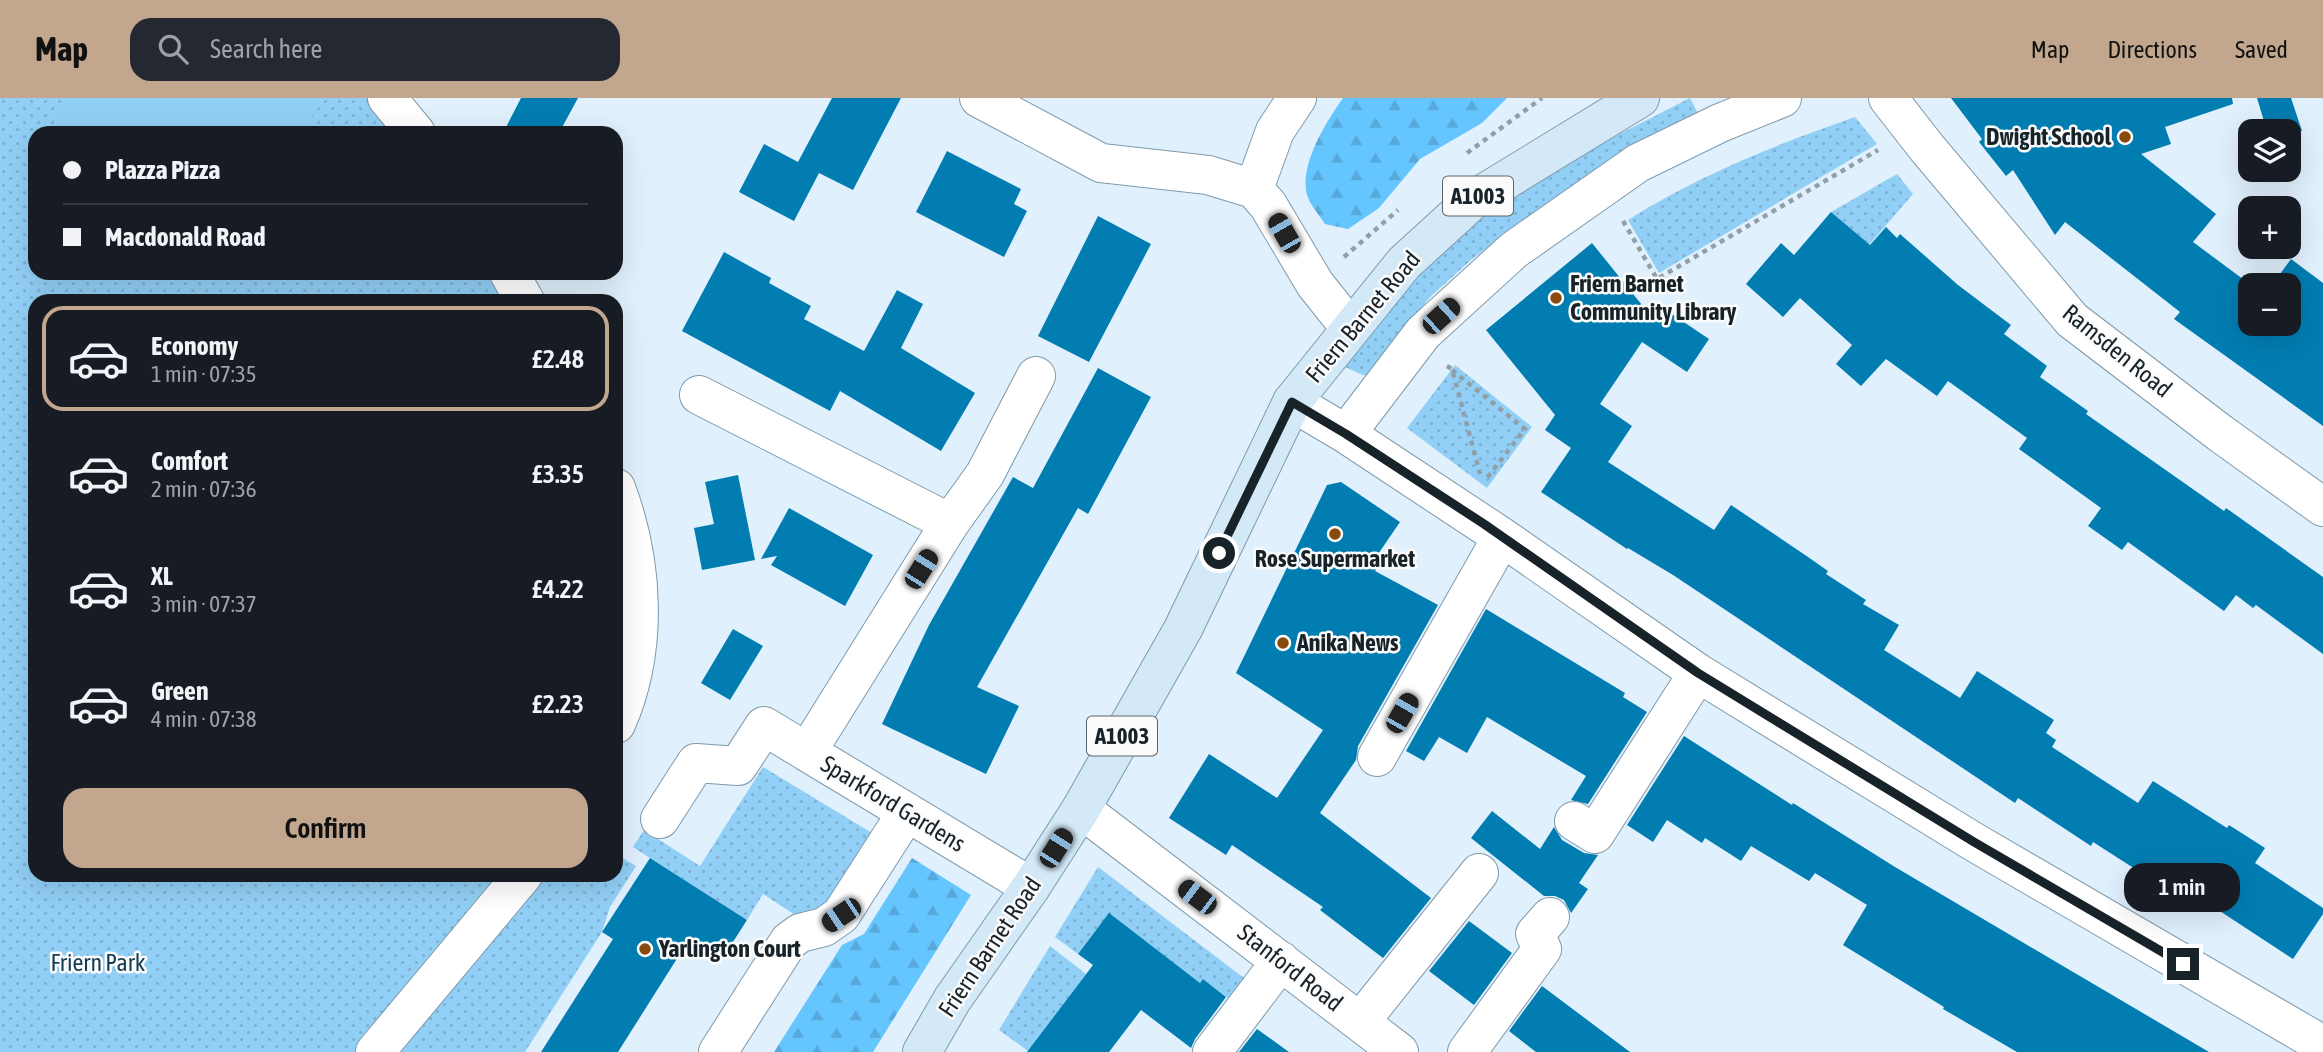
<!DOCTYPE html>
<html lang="en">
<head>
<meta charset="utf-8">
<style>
  :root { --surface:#171b24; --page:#242831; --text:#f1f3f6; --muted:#9ea1a6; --line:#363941; --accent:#c2a78e }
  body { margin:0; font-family:"Asap Condensed",sans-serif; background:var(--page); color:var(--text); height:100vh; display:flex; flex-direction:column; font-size:26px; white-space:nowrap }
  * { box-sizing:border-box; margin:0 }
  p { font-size:23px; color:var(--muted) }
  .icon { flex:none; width:38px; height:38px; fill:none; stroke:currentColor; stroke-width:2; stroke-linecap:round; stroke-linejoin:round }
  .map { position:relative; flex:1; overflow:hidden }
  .panel { position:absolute; left:28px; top:196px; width:595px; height:588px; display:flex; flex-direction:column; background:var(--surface); border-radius:21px; box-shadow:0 7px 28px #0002 }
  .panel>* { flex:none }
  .guide { position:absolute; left:28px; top:28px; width:595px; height:154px; border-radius:21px; box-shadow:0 7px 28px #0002; display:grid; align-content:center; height:154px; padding:0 35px; background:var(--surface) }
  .tools { position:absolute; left:2238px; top:21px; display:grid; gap:14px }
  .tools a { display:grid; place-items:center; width:63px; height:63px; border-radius:14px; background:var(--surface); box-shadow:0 7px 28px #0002; font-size:35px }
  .end { position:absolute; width:32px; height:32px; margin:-16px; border:9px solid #182329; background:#fff; box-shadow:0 0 0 4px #fff }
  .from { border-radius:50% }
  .bubble { position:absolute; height:49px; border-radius:21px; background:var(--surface); box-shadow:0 7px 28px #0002; font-size:23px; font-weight:600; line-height:49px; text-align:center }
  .car { position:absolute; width:21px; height:42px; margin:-21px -10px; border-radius:9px; box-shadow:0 0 5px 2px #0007; background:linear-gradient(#222 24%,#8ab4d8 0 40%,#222 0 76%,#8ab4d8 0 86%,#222 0) }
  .guide b { display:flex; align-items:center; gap:24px; height:66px; font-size:26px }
  .guide b+b { border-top:2px solid var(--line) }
  .guide i { width:18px; height:18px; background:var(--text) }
  ul { padding:12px 0 0; list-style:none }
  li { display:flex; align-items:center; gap:21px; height:105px; margin:0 14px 10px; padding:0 21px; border:4px solid transparent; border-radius:21px }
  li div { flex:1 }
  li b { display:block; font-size:26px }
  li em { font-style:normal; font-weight:600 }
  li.selected { border-color:var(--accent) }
  li>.icon { width:63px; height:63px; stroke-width:1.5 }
  .action { display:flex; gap:14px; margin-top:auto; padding:14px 35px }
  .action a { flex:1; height:80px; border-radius:21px; background:var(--accent); color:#111; font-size:28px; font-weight:600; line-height:80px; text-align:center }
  header { display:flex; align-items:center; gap:42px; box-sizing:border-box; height:98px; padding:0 35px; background:var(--accent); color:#111 }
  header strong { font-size:33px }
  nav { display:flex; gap:38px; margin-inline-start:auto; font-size:24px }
  .search { width:490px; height:63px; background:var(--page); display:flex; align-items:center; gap:18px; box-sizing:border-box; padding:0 24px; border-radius:21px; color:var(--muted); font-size:26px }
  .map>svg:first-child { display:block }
  .green { fill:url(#green-dots) }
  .forest { fill:url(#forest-firs) }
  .pitch { fill:#92cff6 }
  .building { fill:#017db2 }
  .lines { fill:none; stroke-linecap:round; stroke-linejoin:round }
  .minor-casing { stroke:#7f9aab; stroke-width:40 }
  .major-casing { stroke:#7f9aac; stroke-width:40 }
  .path { stroke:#919fa8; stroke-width:4.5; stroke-dasharray:5 5; stroke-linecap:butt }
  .minor { stroke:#fff; stroke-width:38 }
  .major { stroke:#d3e9f8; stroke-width:38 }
  .route { stroke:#182329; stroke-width:9 }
  .poi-dot { fill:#894a0e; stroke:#fbfbfb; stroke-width:2.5 }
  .labels { text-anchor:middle; stroke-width:5; stroke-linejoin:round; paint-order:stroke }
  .shield { fill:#fbfbfb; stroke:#5c6468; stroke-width:2 }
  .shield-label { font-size:23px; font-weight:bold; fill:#182329 }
  .poi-label { font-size:24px; font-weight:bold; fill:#182329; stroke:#fbfbfb; text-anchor:start }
  .street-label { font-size:24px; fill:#182329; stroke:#fbfbfb }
  .park-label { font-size:24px; fill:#133c53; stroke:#fbfbfb }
</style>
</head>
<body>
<header>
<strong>Map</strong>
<div class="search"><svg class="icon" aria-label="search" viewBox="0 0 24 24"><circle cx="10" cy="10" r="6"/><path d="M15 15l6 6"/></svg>Search here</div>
<nav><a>Map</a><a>Directions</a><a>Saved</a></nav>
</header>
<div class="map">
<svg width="2323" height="954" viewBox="0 0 2323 954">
  <defs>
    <pattern id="green-dots" width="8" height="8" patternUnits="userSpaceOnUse" patternTransform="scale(1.75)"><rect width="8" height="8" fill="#92cff6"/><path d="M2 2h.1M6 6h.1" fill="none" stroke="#7db1d3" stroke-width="1.8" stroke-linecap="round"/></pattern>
    <pattern id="forest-firs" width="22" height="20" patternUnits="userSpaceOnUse" patternTransform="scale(1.75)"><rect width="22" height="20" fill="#65c5ff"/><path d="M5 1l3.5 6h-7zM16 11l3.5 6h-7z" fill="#57a9db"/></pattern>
  </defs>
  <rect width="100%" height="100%" fill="#e0f0fc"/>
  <path class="green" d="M0,0H411L440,35H35V175H530L545,203H35V777H545L474,864L547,777H616V756L636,768L610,809L602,834L525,954H0Z
    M1690,0L1701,21L1609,68L1541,109L1471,162L1431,198L1398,238L1370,280L1345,269L1400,197L1470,127L1571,61Z
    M1855,19L1877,46L1659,175L1628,122C1699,77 1775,47 1855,19Z
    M1897,76L1913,96L1869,147L1831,114Z
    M1455,267L1532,329L1487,390L1407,330Z
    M763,669L872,735L812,828L763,796L747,822L633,749L644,732L700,768Z
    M1098,769L1244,880L1228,900L1203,881L1200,885L1109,816L1078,856L1055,839Z
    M1050,848L1086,876L1028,953L999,932Z"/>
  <path class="forest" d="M1343,0H1507L1482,25L1420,61L1379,110L1348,131L1325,126C1320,118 1310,107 1307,97C1299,67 1326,24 1343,0Z
    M912,760L971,797L873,954H774L842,847L864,836Z"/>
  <path class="pitch" d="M65,0H325L300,35H71L51,21Z"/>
  <path class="building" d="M521,0H578L559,35H503Z
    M832,0H901L853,92L813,72L819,75L794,123L739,94L764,46L798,64Z
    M1951,0H2232L2233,6L2165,29L2171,46L2141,56L2216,116L2193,144L2251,187L2250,226H2289V187H2272L2291,161L2323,185V328L2174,221L2180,214L2065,124L2055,137L2013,72L2006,78L1979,44L1982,41Z
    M2257,0H2291L2302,33H2267Z
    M947,53L1021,91L1014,106L1027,113L1004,159L916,114Z
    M1831,114L1870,147L1886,129L1897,140L1900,136L1958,187L2011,227L2004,236L2047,268L2040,279L2088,313L2086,316L2224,413L2226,410L2323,479V556L2256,507L2253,510L2236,497L2224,513L2128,444L2122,452L2088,428L2101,410L2019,351L2027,340L1948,283L1937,298L1886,261L1861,288L1836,266L1852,247L1800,200L1783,219L1746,186L1781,145L1794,157Z
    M1098,118L1151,146L1089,264L1038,238Z
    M1592,145L1650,217L1657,206L1709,241L1687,274L1642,244L1600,306L1632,328L1608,364L1714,432L1731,407L1808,459L1828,473L1826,476L1866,502L1863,506L1899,527L1884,552L1960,600L1977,573L2054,622L2046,635L2056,642L2052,649L2138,705L2153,683L2227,730L2229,727L2265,750L2255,765L2323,810V816L2293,861L2174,783L2168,792L2093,744L2091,748L2018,700L2015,705L1673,477L1628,450L1627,451L1541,394L1571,350L1545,332L1555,317L1486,232Z
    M724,154L771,180L769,185L811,208L804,221L864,253L897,192L923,206L901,250L975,295L941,353L840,293L830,313L682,233Z
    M1098,270L1151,299L1088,416L1078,410L977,589L1019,608L986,676L882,626L929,527L1013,379L1033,390Z
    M738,377L755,462L702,472L694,430L714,426L705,384Z
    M1341,384L1400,424L1374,462L1380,466L1375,473L1438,507L1358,648L1356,662L1320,715L1431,800L1383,860L1320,812L1323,809L1232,747L1226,757L1169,720L1209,656L1277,700L1323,632L1236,575L1327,387Z
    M789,410L873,457L845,508L771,467L777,458L761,461Z
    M1486,511L1625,595L1623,599L1647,614L1588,706L1571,702L1586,678L1487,619L1467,655L1439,639L1424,663L1406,653Z
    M733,531L763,548L730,602L701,585Z
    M1684,638L1792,707L1793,705L1895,769L2209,954H2017L1943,911L1944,909L1843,847L1867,807L1815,775L1809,783L1751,748L1741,763L1705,740L1702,745L1667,722L1653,744L1627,727Z
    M1492,713L1540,751L1554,729L1562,742L1584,755L1598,757L1579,785L1588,791L1571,815L1564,802L1555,798H1544L1471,740Z
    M650,760L747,822L722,861L690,840L618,954H541L613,841L602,834Z
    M1109,815L1200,885L1203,881L1226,899L1195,941L1191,950L1141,912L1109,954H1027L1093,867L1078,856Z
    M1469,823L1512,855L1474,907L1429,873Z
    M1542,888L1630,954H1536L1509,933Z
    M1257,931L1289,954H1239Z"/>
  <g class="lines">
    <defs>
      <path id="minor" d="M387,0L416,35
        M979,0L1101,65L1208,77L1254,91L1268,107L1315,186L1350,230
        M1888,0L1927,50L2072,222L2220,335L2323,409
        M1254,91L1275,33L1297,0
        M509,175L525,203
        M699,297L950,425L807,654L1031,789
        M1292,304L1346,336L1502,439L1698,575L1974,744L2323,947
        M1346,336L1423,235L1514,152L1638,65L1720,25L1782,0
        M616,390C644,464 649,552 616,626
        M950,425L985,376L1036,278
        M1377,659L1502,439
        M1081,711L1399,954
        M660,721L696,665L738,668L764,628L807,654
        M1574,723L1595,736L1698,575
        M1360,924L1479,775
        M375,954L523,777
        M718,954L789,843L800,835L824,829L841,817L907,714
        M1212,954L1281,863
        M1467,954L1542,851L1535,836L1550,819"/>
      <path id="major" d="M922,954L952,902L1031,789L1081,711L1183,531L1292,304L1404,165L1473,102L1640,0"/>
    </defs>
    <use href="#minor" class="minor-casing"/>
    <use href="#major" class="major-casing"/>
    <path class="path" d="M1467,55L1542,0
      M1623,123L1657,181L1878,52
      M1344,159L1398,112
      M1447,268L1452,271L1480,376
      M1452,272L1525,331L1487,380"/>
    <use href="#minor" class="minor"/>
    <use href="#major" class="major"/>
  </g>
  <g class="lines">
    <path class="route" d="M1219,455L1292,304L1346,336L1484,426L1698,575L1974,744L2183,866"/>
  </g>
  <g class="poi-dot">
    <circle cx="2125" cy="39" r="7"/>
    <circle cx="1556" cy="200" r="7"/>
    <circle cx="1335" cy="436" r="7"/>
    <circle cx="1283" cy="545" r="7"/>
    <circle cx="645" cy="851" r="7"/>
  </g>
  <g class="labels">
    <g class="shield">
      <rect x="1443" y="78.5" width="70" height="39" rx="5"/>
      <rect x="1087" y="618.5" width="70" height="39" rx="5"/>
    </g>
    <g class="shield-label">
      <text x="1478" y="106">A1003</text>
      <text x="1122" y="646">A1003</text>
    </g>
    <g class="poi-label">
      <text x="2111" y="47" text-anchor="end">Dwight School</text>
      <text x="1570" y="194">Friern Barnet<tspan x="1570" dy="28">Community Library</tspan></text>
      <text x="1335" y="469" text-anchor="middle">Rose Supermarket</text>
      <text x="1297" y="553">Anika News</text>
      <text x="659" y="859">Yarlington Court</text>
    </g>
    <g class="street-label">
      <text transform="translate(1363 219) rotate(-50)" y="8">Friern Barnet Road</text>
      <text transform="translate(2117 253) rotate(39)" y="8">Ramsden Road</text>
      <text transform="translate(893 706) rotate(31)" y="8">Sparkford Gardens</text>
      <text transform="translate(990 849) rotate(-56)" y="8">Friern Barnet Road</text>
      <text transform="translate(1290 870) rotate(38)" y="8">Stanford Road</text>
    </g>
    <g class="park-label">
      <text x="98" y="873">Friern Park</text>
    </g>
  </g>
</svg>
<div class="tools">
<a><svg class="icon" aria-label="layers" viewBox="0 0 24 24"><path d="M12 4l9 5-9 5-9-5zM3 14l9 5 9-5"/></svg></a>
<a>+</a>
<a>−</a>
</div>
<i class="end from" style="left:1219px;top:455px"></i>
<i class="end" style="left:2183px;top:866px"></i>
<div class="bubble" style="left:2124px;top:765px;width:116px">1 min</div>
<i class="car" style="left:1284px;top:135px;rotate:330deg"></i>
<i class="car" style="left:1441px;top:218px;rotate:48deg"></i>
<i class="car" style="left:921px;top:471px;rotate:32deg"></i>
<i class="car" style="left:1402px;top:615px;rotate:30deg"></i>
<i class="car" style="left:1056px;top:750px;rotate:32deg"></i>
<i class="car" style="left:1197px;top:799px;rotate:307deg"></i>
<i class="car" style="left:841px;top:817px;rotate:236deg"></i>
<div class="guide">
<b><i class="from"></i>Plazza Pizza</b>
<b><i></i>Macdonald Road</b>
</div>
<section class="panel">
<ul>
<li class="selected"><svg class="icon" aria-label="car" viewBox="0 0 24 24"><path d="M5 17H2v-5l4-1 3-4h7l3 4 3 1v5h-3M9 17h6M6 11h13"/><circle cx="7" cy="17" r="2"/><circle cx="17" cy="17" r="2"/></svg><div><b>Economy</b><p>1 min · 07:35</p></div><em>£2.48</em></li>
<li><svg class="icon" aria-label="car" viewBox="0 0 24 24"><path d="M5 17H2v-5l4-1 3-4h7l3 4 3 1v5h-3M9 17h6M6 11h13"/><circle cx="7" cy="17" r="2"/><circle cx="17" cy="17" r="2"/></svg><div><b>Comfort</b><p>2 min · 07:36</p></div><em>£3.35</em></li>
<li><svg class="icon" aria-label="car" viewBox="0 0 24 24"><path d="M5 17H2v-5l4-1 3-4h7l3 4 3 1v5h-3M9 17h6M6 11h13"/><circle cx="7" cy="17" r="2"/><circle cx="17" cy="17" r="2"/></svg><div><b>XL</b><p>3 min · 07:37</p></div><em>£4.22</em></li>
<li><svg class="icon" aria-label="car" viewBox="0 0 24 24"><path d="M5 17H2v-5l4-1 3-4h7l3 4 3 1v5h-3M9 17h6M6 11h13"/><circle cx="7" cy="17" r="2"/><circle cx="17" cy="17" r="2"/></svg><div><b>Green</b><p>4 min · 07:38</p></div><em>£2.23</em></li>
</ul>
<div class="action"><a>Confirm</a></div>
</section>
</div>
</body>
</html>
